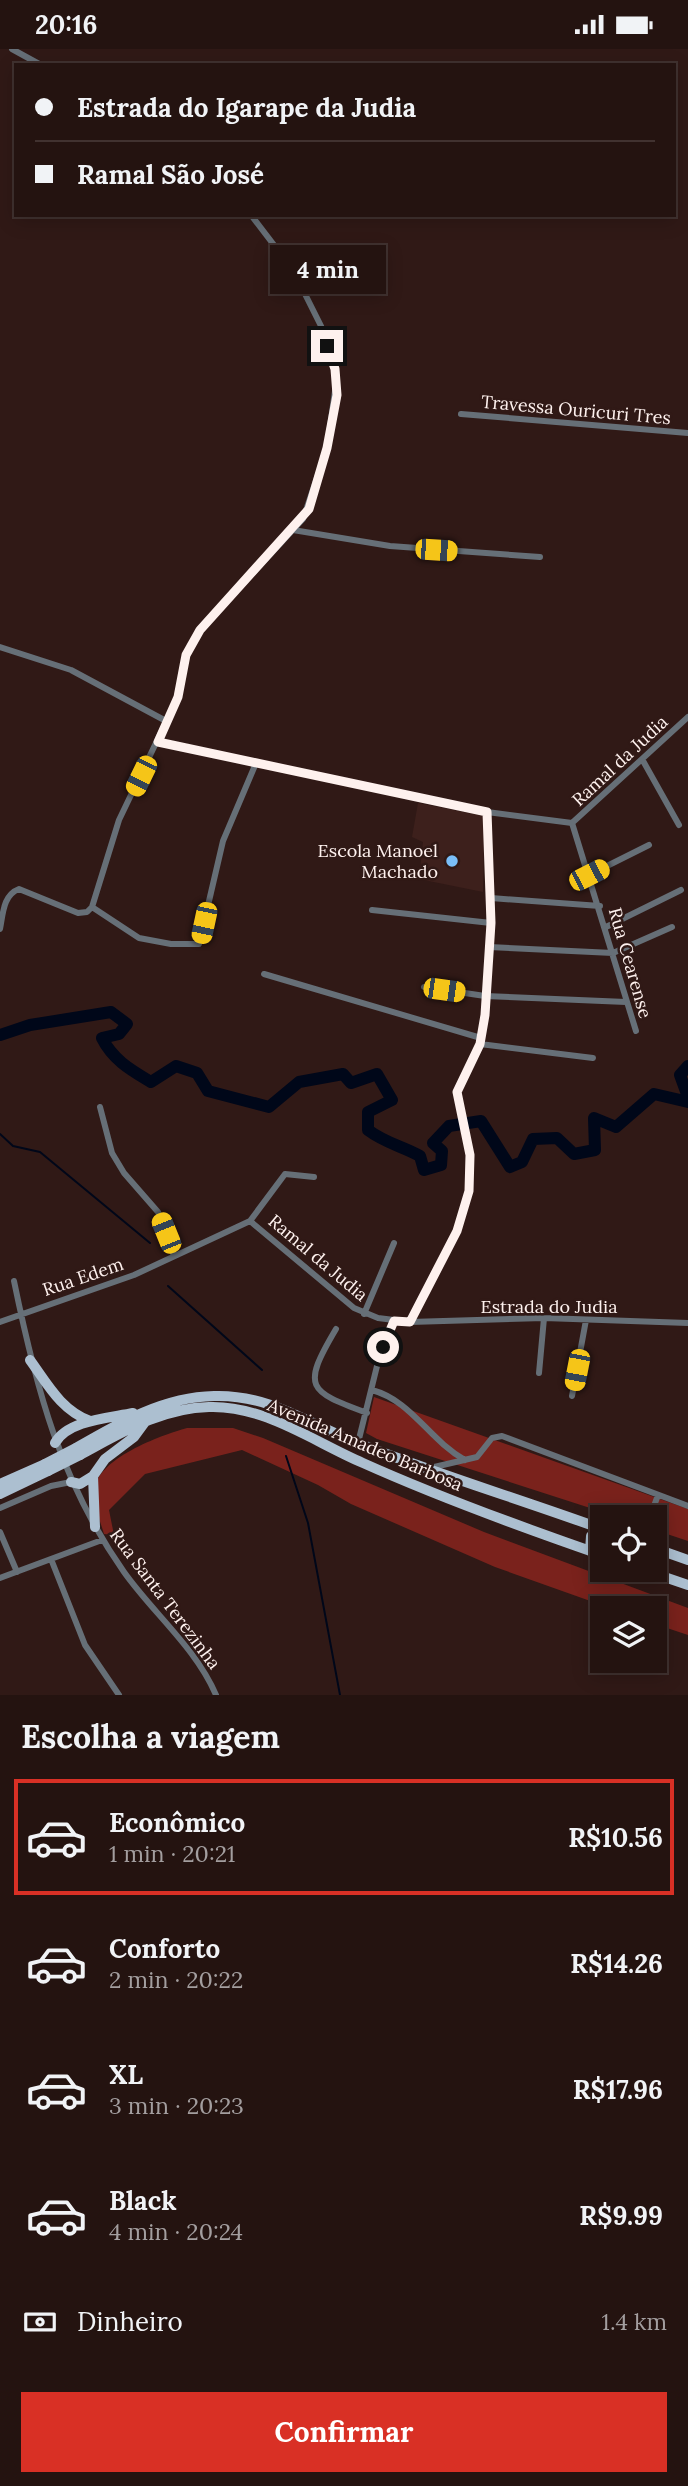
<!DOCTYPE html>
<html lang="pt">
<head>
<meta charset="utf-8">
<style>
  :root { --surface:#241310; --page:#30201e; --text:#f1f3f6; --muted:#a39e9f; --line:#413230; --accent:#d93025 }
  body { margin:0; font-family:Lora,serif; background:var(--page); color:var(--text); height:100vh; display:flex; flex-direction:column; font-size:26px; white-space:nowrap }
  * { box-sizing:border-box; margin:0 }
  p { font-size:23px; color:var(--muted) }
  .icon { flex:none; width:38px; height:38px; fill:none; stroke:currentColor; stroke-width:2; stroke-linecap:round; stroke-linejoin:round }
  .map { position:relative; height:1646px; overflow:hidden }
  .side { display:flex; flex-direction:column; background:var(--surface); flex:1 }
  .side>* { flex:none }
  .top-card { position:absolute; left:14px; top:14px; width:662px; height:154px; border-radius:0px; box-shadow:0 4px 18px #0003,0 0 0 2px var(--line); display:grid; align-content:center; height:154px; padding:0 21px; background:var(--surface) }
  .buttons { position:absolute; left:590px; top:1456px; display:grid; gap:14px }
  .buttons a { display:grid; place-items:center; width:77px; height:77px; border-radius:0px; background:var(--surface); box-shadow:0 4px 18px #0003,0 0 0 2px var(--line); font-size:35px }
  .end { position:absolute; width:32px; height:32px; margin:-16px; border:9px solid #fef1ee; background:#111; box-shadow:0 0 0 4px #111 }
  .from { border-radius:50% }
  .bubble { position:absolute; height:49px; border-radius:0px; background:var(--surface); box-shadow:0 4px 18px #0003,0 0 0 2px var(--line); font-size:23px; font-weight:700; line-height:49px; text-align:center }
  .car { position:absolute; width:21px; height:42px; margin:-21px -10px; border-radius:9px; box-shadow:0 0 5px 2px #0007; background:linear-gradient(#f5c518 24%,#345 0 40%,#f5c518 0 76%,#345 0 86%,#f5c518 0) }
  .top-card b { display:flex; align-items:center; gap:24px; height:66px; font-size:26px }
  .top-card b+b { border-top:2px solid var(--line) }
  .top-card i { width:18px; height:18px; background:var(--text) }
  ul { padding:0; list-style:none }
  li { display:flex; align-items:center; gap:21px; height:116px; margin:0 14px 10px; padding:0 7px; border:4px solid transparent; border-radius:0px }
  li div { flex:1 }
  li b { display:block; font-size:26px }
  li em { font-style:normal; font-weight:700 }
  li.selected { border-color:var(--accent) }
  li>.icon { width:63px; height:63px; stroke-width:1.5 }
  h2 { padding:0 21px; font-size:32px; line-height:84px }
  .pay { display:flex; align-items:center; gap:18px; height:77px; padding:0 21px; font-size:26px }
  .pay p { margin-inline-start:auto }
  .cta { display:flex; gap:14px; margin-top:auto; padding:14px 21px }
  .cta a { flex:1; height:80px; border-radius:0px; background:var(--accent); color:#fff; font-size:28px; font-weight:700; line-height:80px; text-align:center }
  .status { display:flex; justify-content:space-between; align-items:center; height:49px; padding:0 35px; background:var(--surface); direction:ltr }
  .status svg { height:19px; fill:currentColor }
  .map>svg:first-child { display:block }
  .built { fill:#3d201c }
  .green { fill:#7a221c }
  .lines { fill:none; stroke-linecap:round; stroke-linejoin:round }
  .stream { stroke:#000719; stroke-width:2 }
  .river { stroke:#000719; stroke-width:12 }
  .street { stroke:#666f77; stroke-width:6 }
  .primary { stroke:#acbfd0; stroke-width:10 }
  .primary-bridge { stroke:#acbfd0; stroke-width:10 }
  .route { stroke:#fef1ee; stroke-width:9 }
  .poi-dot { fill:#7abef8; stroke:#301916; stroke-width:2.5 }
  .labels { text-anchor:middle; stroke-width:5; stroke-linejoin:round; paint-order:stroke }
  .street-label { font-size:18px; fill:#fef1ee; stroke:#301916 }
  .poi-label { font-size:18px; fill:#fef1ee; stroke:#301916; text-anchor:end }
</style>
</head>
<body>
<div class="status"><b>20:16</b><svg viewBox="0 0 49 12"><path d="M0 12V9h3v3zM5 12V6h3v6zM10 12V3h3v9zM15 12V0h3v12zM26 1h20v11H26zM47 4h2v5h-2z"/></svg></div>
<div class="map">
<svg width="688" height="1646" viewBox="0 0 688 1646">
  <rect width="100%" height="100%" fill="#301916"/>
  <path class="built" d="M418,754L484,767L483,843L419,830L423,793L412,788Z"/>
  <path class="green" d="M374,1348L688,1460V1492L655,1481L654,1468H618L377,1390L366,1384Z
    M187,1379H233L263,1389L484,1483L688,1559V1586L655,1575L654,1559H610L495,1518L351,1455L318,1436L242,1401L145,1425L109,1461L114,1486L104,1485C100,1472 94,1456 94,1442C96,1410 161,1386 187,1379Z"/>
  <g class="lines">
    <path class="stream" d="M0,1085L13,1097L40,1103L150,1194
      M168,1237L262,1321
      M286,1407L308,1474L340,1646"/>
    <path class="river" d="M0,986L30,976L111,963L127,975L119,985L102,989C113,1011 131,1021 151,1033L176,1017L197,1024L208,1042L269,1058L299,1033L343,1025L351,1034L377,1025L392,1051L368,1063V1081C385,1094 402,1097 420,1107L424,1121L441,1116L442,1102L433,1094L449,1077L481,1072L510,1118L522,1113L533,1090L557,1089L574,1105L595,1101L594,1069L616,1078L654,1045L688,1053
      M688,1017L680,1026L688,1048"/>
    <path class="street" d="M12,0L41,16
      M461,365L688,384
      M293,481L390,497L540,508
      M0,598L71,621L166,672
      M158,693L487,763L572,774L688,668
      M642,710L679,776
      M572,774L636,982
      M589,826L649,796
      M491,849L600,857
      M92,858L119,771L178,648L186,606L200,581L303,470L327,399L337,328L321,277L293,221L251,166
      M92,858L139,889L171,895H199L223,792L256,714
      M372,861L491,874
      M606,878L681,841
      M0,880C3,865 3,846 19,840L78,864L87,863L92,858
      M489,898L613,904L672,878
      M264,925L481,989
      M424,938L485,947L626,953
      M480,995L593,1009
      M100,1058L112,1104L124,1124L158,1163L174,1207
      M250,1172L354,1259L378,1269L410,1273L544,1269L688,1274
      M250,1172L285,1125L314,1128
      M14,1232C36,1339 60,1432 124,1523C153,1564 196,1599 216,1646
      M364,1265L394,1194
      M0,1273L134,1226L250,1172
      M410,1273L457,1182L469,1142L470,1106L457,1043L480,995L485,966L491,874L487,763
      M336,1280C301,1339 308,1342 367,1364
      M539,1324L544,1269
      M372,1341C412,1352 428,1390 465,1411
      M572,1347L586,1271
      M358,1394L377,1317L394,1272
      M430,1419L477,1408L492,1389L502,1387L688,1457
      M0,1459L51,1437L71,1433
      M650,1468L658,1446
      M0,1483L17,1523
      M51,1510L85,1596L119,1646
      M0,1529L102,1491"/>
    <path class="primary" d="M30,1311C48,1336 61,1361 90,1372
      M55,1394C68,1371 110,1369 133,1364
      M76,1399C119,1374 163,1348 214,1347C269,1345 311,1376 360,1395C440,1426 522,1451 602,1480
      M80,1406C121,1384 161,1359 209,1358C264,1356 314,1393 363,1414C441,1449 521,1478 602,1506
      M93,1427L95,1478
      M71,1433L80,1435L93,1427L105,1410L134,1388L145,1373
      M0,1435L45,1415
      M0,1445L48,1422
      M654,1499L688,1511
      M590,1502L591,1487L600,1479
      M644,1521L688,1536"/>
    <path class="primary-bridge" d="M45,1415L76,1399
      M48,1422L80,1406"/>
  </g>
  <g class="lines">
    <path class="route" d="M327,297L335,320L337,346L327,399L309,460L200,581L186,606L178,648L158,693L487,763L491,874L485,966L480,995L457,1043L470,1106L469,1142L457,1182L410,1273L394,1272L383,1298"/>
  </g>
  <circle class="poi-dot" cx="452" cy="812" r="7"/>
  <g class="labels">
    <g class="street-label">
      <text transform="translate(576 361) rotate(5)" y="6">Travessa Ouricuri Tres</text>
      <text transform="translate(620 712) rotate(-43)" y="6">Ramal da Judia</text>
      <text transform="translate(630 914) rotate(74)" y="6">Rua Cearense</text>
      <text transform="translate(318 1209) rotate(40)" y="6">Ramal da Judia</text>
      <text transform="translate(83 1228) rotate(-19)" y="6">Rua Edem</text>
      <text x="549" y="1264">Estrada do Judia</text>
      <text transform="translate(365 1396) rotate(23)" y="6">Avenida Amadeo Barbosa</text>
      <text transform="translate(165 1550) rotate(53)" y="6">Rua Santa Terezinha</text>
    </g>
    <g class="poi-label">
      <text x="438" y="808">Escola Manoel<tspan x="438" dy="21">Machado</tspan></text>
    </g>
  </g>
</svg>
<div class="buttons">
<a><svg class="icon" aria-label="locate" viewBox="0 0 24 24"><circle cx="12" cy="12" r="6"/><path d="M12 2v4M12 18v4M2 12h4M18 12h4"/></svg></a>
<a><svg class="icon" aria-label="layers" viewBox="0 0 24 24"><path d="M12 4l9 5-9 5-9-5zM3 14l9 5 9-5"/></svg></a>
</div>
<i class="end from" style="left:383px;top:1298px"></i>
<i class="end" style="left:327px;top:297px"></i>
<div class="bubble" style="left:270px;top:196px;width:116px">4 min</div>
<i class="car" style="left:436px;top:501px;rotate:94deg"></i>
<i class="car" style="left:141px;top:727px;rotate:206deg"></i>
<i class="car" style="left:589px;top:826px;rotate:63deg"></i>
<i class="car" style="left:204px;top:874px;rotate:192deg"></i>
<i class="car" style="left:444px;top:941px;rotate:98deg"></i>
<i class="car" style="left:166px;top:1184px;rotate:338deg"></i>
<i class="car" style="left:577px;top:1321px;rotate:191deg"></i>
<div class="top-card">
<b><i class="from"></i>Estrada do Igarape da Judia</b>
<b><i></i>Ramal São José</b>
</div>
</div>
<section class="side">
<h2>Escolha a viagem</h2>
<ul>
<li class="selected"><svg class="icon" aria-label="car" viewBox="0 0 24 24"><path d="M5 17H2v-5l4-1 3-4h7l3 4 3 1v5h-3M9 17h6M6 11h13"/><circle cx="7" cy="17" r="2"/><circle cx="17" cy="17" r="2"/></svg><div><b>Econômico</b><p>1 min · 20:21</p></div><em>R$10.56</em></li>
<li><svg class="icon" aria-label="car" viewBox="0 0 24 24"><path d="M5 17H2v-5l4-1 3-4h7l3 4 3 1v5h-3M9 17h6M6 11h13"/><circle cx="7" cy="17" r="2"/><circle cx="17" cy="17" r="2"/></svg><div><b>Conforto</b><p>2 min · 20:22</p></div><em>R$14.26</em></li>
<li><svg class="icon" aria-label="car" viewBox="0 0 24 24"><path d="M5 17H2v-5l4-1 3-4h7l3 4 3 1v5h-3M9 17h6M6 11h13"/><circle cx="7" cy="17" r="2"/><circle cx="17" cy="17" r="2"/></svg><div><b>XL</b><p>3 min · 20:23</p></div><em>R$17.96</em></li>
<li><svg class="icon" aria-label="car" viewBox="0 0 24 24"><path d="M5 17H2v-5l4-1 3-4h7l3 4 3 1v5h-3M9 17h6M6 11h13"/><circle cx="7" cy="17" r="2"/><circle cx="17" cy="17" r="2"/></svg><div><b>Black</b><p>4 min · 20:24</p></div><em>R$9.99</em></li>
</ul>
<div class="pay"><svg class="icon" aria-label="cash" viewBox="0 0 24 24"><path d="M3 7h18v10H3z"/><circle cx="12" cy="12" r="2"/></svg>Dinheiro<p>1.4 km</p></div>
<div class="cta"><a>Confirmar</a></div>
</section>
</body>
</html>
